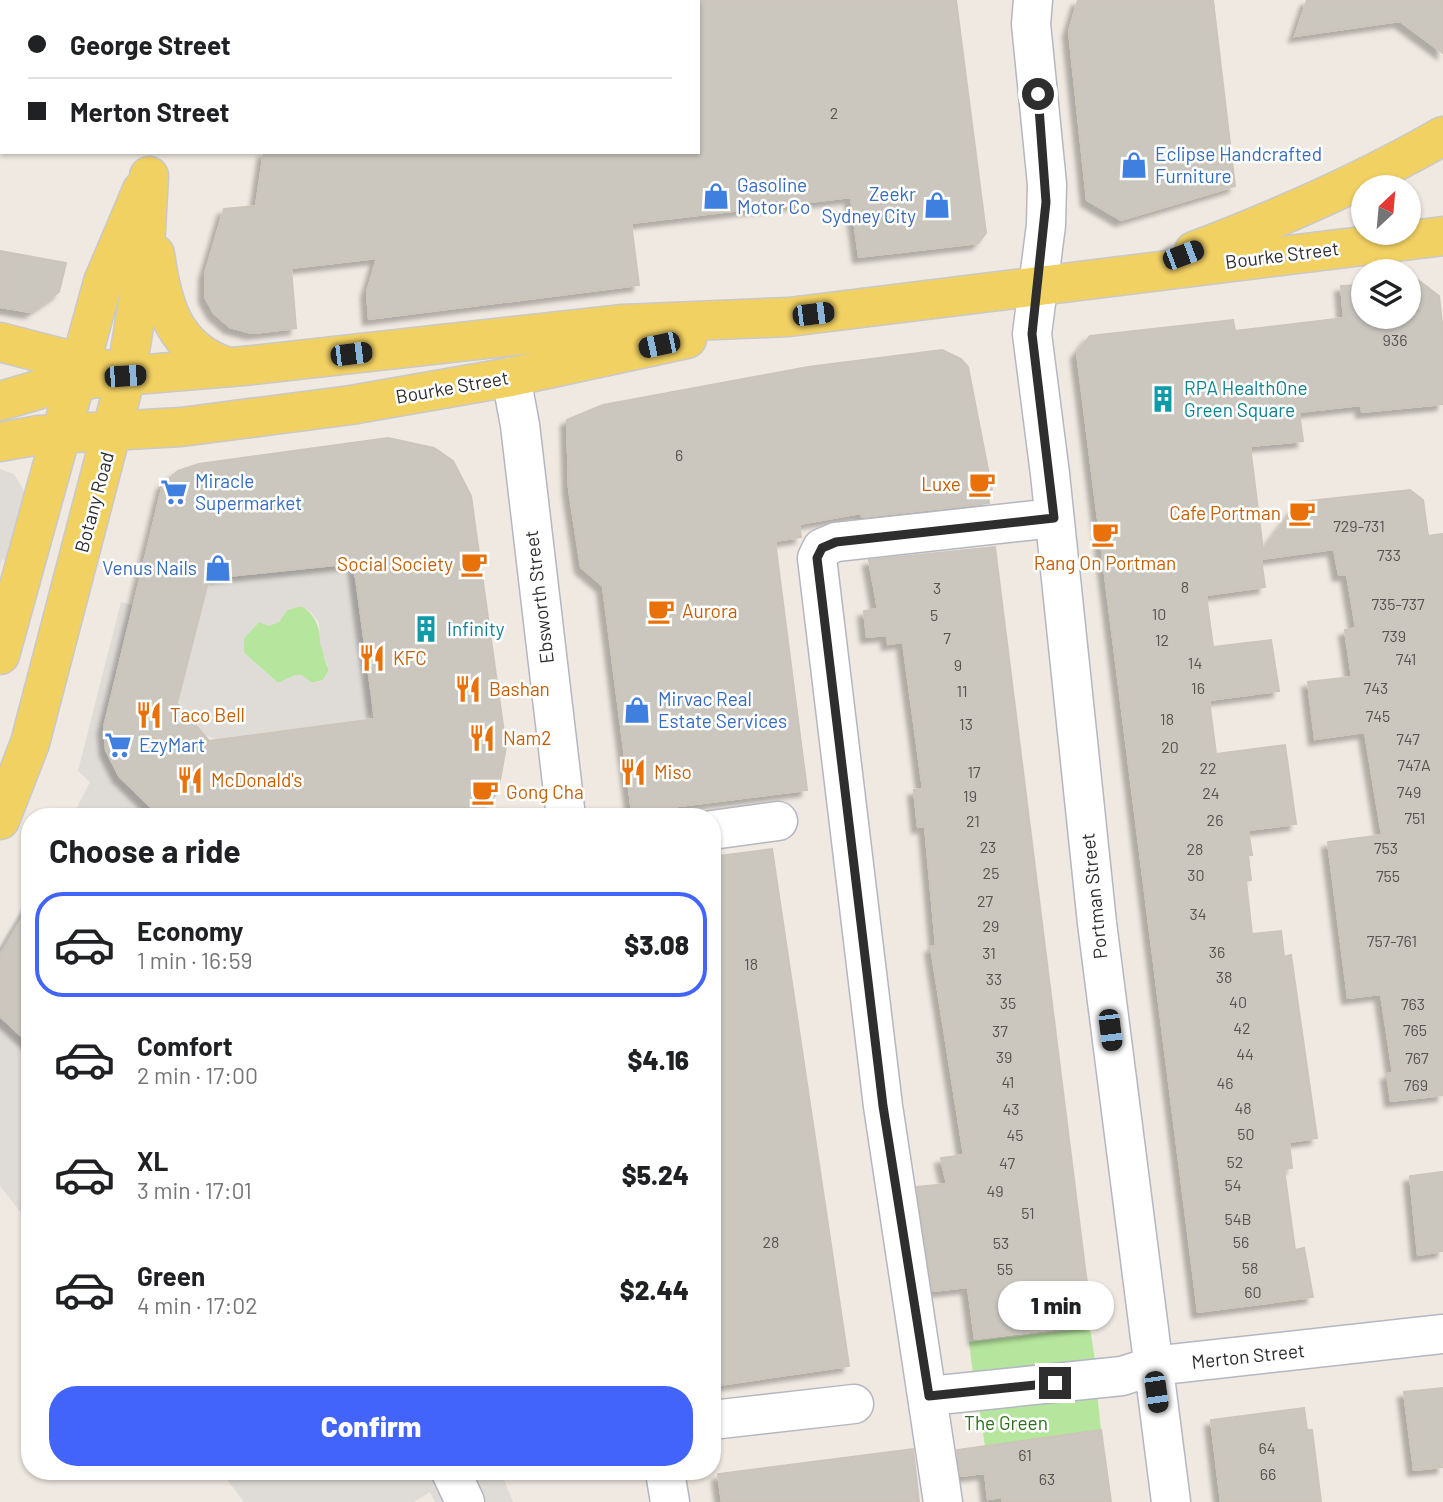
<!DOCTYPE html>
<html lang="en">
<head>
<meta charset="utf-8">
<style>
  :root { --surface:#fff; --page:#f6f6f6; --text:#202124; --muted:#757577; --line:#e0e0e0; --accent:#4264fb }
  body { margin:0; font-family:Barlow,sans-serif; background:var(--page); color:var(--text); height:100vh; display:flex; flex-direction:column; font-size:26px; white-space:nowrap }
  * { box-sizing:border-box; margin:0 }
  p { font-size:23px; color:var(--muted) }
  .icon { flex:none; width:38px; height:38px; fill:none; stroke:currentColor; stroke-width:2; stroke-linecap:round; stroke-linejoin:round }
  .map { position:relative; flex:1; overflow:hidden }
  .side { position:absolute; left:21px; top:808px; width:700px; height:672px; display:flex; flex-direction:column; background:var(--surface); border-radius:28px; box-shadow:0 2px 5px #0004 }
  .side>* { flex:none }
  .guide { position:absolute; left:0px; top:0px; width:700px; height:154px; box-shadow:0 2px 5px #0004; display:grid; align-content:center; height:154px; padding:0 28px; background:var(--surface) }
  .needle { width:46px; rotate:26deg }
  .buttons { position:absolute; left:1351px; top:175px; display:grid; gap:14px }
  .buttons a { display:grid; place-items:center; width:70px; height:70px; border-radius:50%; background:var(--surface); box-shadow:0 2px 5px #0004; font-size:35px }
  .end { position:absolute; width:32px; height:32px; margin:-16px; border:9px solid #2e2e2e; background:#fff; box-shadow:0 0 0 4px #fff }
  .from { border-radius:50% }
  .bubble { position:absolute; height:49px; border-radius:24px; background:var(--surface); box-shadow:0 2px 5px #0004; font-size:23px; font-weight:800; line-height:49px; text-align:center }
  .car { position:absolute; width:21px; height:42px; margin:-21px -10px; border-radius:9px; box-shadow:0 0 5px 2px #0007; background:linear-gradient(#222 24%,#8ab4d8 0 40%,#222 0 76%,#8ab4d8 0 86%,#222 0) }
  .guide b { display:flex; align-items:center; gap:24px; height:66px; font-size:26px }
  .guide b+b { border-top:2px solid var(--line) }
  .guide i { width:18px; height:18px; background:var(--text) }
  ul { padding:0; list-style:none }
  li { display:flex; align-items:center; gap:21px; height:105px; margin:0 14px 10px; padding:0 14px; border:4px solid transparent; border-radius:28px }
  li div { flex:1 }
  li b { display:block; font-size:26px }
  li em { font-style:normal; font-weight:800 }
  li.selected { border-color:var(--accent) }
  li>.icon { width:63px; height:63px; stroke-width:1.5 }
  h2 { padding:0 28px; font-size:32px; line-height:84px }
  .primary-button { display:flex; gap:14px; margin-top:auto; padding:14px 28px }
  .primary-button a { flex:1; height:80px; border-radius:28px; background:var(--accent); color:#fff; font-size:28px; font-weight:800; line-height:80px; text-align:center }
  .map>svg:first-child { display:block }
  .green { fill:#b6e59e }
  .plaza { fill:#dfdcd8; fill-rule:evenodd }
  .building { fill:#cbc7bf; stroke:#cbc5ba; stroke-width:2; fill-rule:evenodd; filter:url(#shadow) }
  .lines { fill:none; stroke-linecap:round; stroke-linejoin:round }
  .minor-casing { stroke:#b4b7c1; stroke-width:41 }
  .major-casing { stroke:#c9c9c9; stroke-width:41 }
  .minor { stroke:#fff; stroke-width:38 }
  .major { stroke:#f2d163; stroke-width:38 }
  .route { stroke:#2e2e2e; stroke-width:9 }
  .labels { text-anchor:middle; stroke-width:5; stroke-linejoin:round; paint-order:stroke }
  .number-label { font-size:16px; fill:#555452 }
  .shop-label { font-size:19px; fill:#366cbe; stroke:#fff; text-anchor:start }
  .street-label { font-size:19px; fill:#2e2e2e; stroke:#fff }
  .culture-label { font-size:19px; fill:#0d838f; stroke:#fff; text-anchor:start }
  .food-label { font-size:19px; fill:#c56008; stroke:#fff; text-anchor:start }
  .park-label { font-size:19px; fill:#2c6e1b; stroke:#fff }
</style>
</head>
<body>
<div class="map">
<svg width="1443" height="1502" viewBox="0 0 1443 1502">
  <defs>
    <filter id="shadow"><feDropShadow dx="-6" dy="6" stdDeviation="2" flood-color="#0004"/></filter>
  </defs>
  <rect width="100%" height="100%" fill="#efe9e1"/>
  <path class="green" d="M301,606C325,619 318,647 329,670L323,680L312,683C298,672 293,676 278,683L244,653V638L259,622H279L287,610Z
    M1090,1328L1096,1367L974,1382L969,1342Z
    M1097,1393L1101,1430L985,1446L979,1407Z"/>
  <path class="plaza" d="M0,469L14,474L24,491L9,561L2,559L0,567Z
    M336,565L349,571L357,581L372,696L371,714L363,720L219,740L204,735L181,708L178,698L211,572ZM301,606L311,612L319,623L320,643L329,670L323,680L312,683L302,675H295L278,683L244,653V638L259,622L269,626L279,622L287,610Z
    M121,602L133,605L104,726L106,750L119,776L161,817H72L90,782L78,771Z
    M30,894V1224L0,1186V946Z
    M221,1472H501L513,1502H435L430,1492L414,1502H244Z"/>
  <path class="building" d="M698,0H956L986,233L978,243L859,257L851,197L631,223L639,285L369,319L367,292L377,258L291,268L296,328L252,333L230,327L214,313L205,297V274L224,209L256,206L264,152H698Z
    M1078,0H1213L1235,186L1121,220L1087,200L1069,31Z
    M1307,0H1443V53L1400,21L1295,36Z
    M0,251L66,263L59,292L30,312L0,307Z
    M1418,280L1439,296L1443,332V404L1362,412L1361,405L1299,412L1303,441L1250,446L1263,550L1300,502L1410,490L1423,500L1428,536L1443,534V1095L1391,1101L1387,1074L1393,1073L1381,994L1348,998L1328,842L1382,835L1365,732L1315,739L1308,682L1352,677L1345,630L1356,628L1347,574L1339,575L1334,549L1261,559L1265,587L1206,595L1213,647L1271,640L1279,691L1209,700L1216,754L1285,745L1296,824L1248,830L1252,855H1248L1251,880L1246,881L1252,934L1281,931L1284,957L1291,955L1317,1138L1289,1142L1292,1168L1284,1169L1295,1250L1304,1248L1313,1297L1198,1312L1077,353L1090,336L1233,320L1235,331L1344,318L1341,286L1363,285V317H1409V281Z
    M942,350L961,359L968,367L992,490L988,491L989,503L862,517L861,513L799,524L801,537L775,541L807,790L632,812L603,586L581,567L569,489L567,420L603,405L808,367Z
    M388,438L434,448L453,461L471,496L506,747L498,791L486,807L469,814L439,817H161L119,776L106,750L104,727L163,484L178,471L199,464ZM354,563L375,719L209,741L177,703L209,578Z
    M995,547L1092,1324L975,1339L968,1287L933,1291L917,1187L947,1184L941,1158L964,1155L931,947L936,946L925,826L918,827L914,790L923,789L903,642L888,644L887,635L867,637L864,611L878,609L869,560Z
    M772,849L849,1366L712,1386V857Z
    M30,905V1044L0,1016V955Z
    M1443,1172V1251L1418,1255L1410,1176Z
    M1443,1388V1467L1414,1470L1404,1392Z
    M1304,1408L1307,1430H1312L1321,1502H1221L1211,1420Z
    M1101,1430L1111,1502H1003L1002,1497L988,1499L985,1473L961,1476L957,1450Z
    M913,1449L919,1502H722L718,1474Z"/>
  <g class="lines">
    <defs>
      <path id="minor" d="M1033,0L1031,24L1047,184L1046,225L1032,334L1050,474L1097,923L1171,1502
        M511,377L520,425L566,817
        M712,830L778,821
        M929,1396L1122,1376L1153,1366L1443,1334
        M712,1420L854,1404
        M451,1472L465,1502
        M665,1472L670,1502
        M943,1502L883,1106L817,558L822,548L836,542L1054,518"/>
      <path id="major" d="M202,2V0
        M1194,251C1281,218 1363,182 1443,136
        M155,254C162,305 174,350 228,367
        M0,342L104,369
        M0,401L58,384L99,378L243,366L623,324L789,317L1443,236
        M0,442L39,435L181,427L351,405L511,377L687,339
        M0,655L103,282L142,190
        M0,820L30,743L126,376L144,264L149,176"/>
    </defs>
    <use href="#minor" class="minor-casing"/>
    <use href="#major" class="major-casing"/>
    <use href="#minor" class="minor"/>
    <use href="#major" class="major"/>
  </g>
  <g class="lines">
    <path class="route" d="M1038,94L1046,202L1032,334L1054,518L836,542L822,548L817,558L883,1106L929,1396L1055,1383"/>
  </g>
  <defs>
    <symbol id="shop-bare" viewBox="-9 -9 18 18"><path d="M-5-2.5h2.3a2.7 3.5 0 0 1 5.4 0H5L5.5 6h-11ZM-1.5-2.5h3a1.5 2.3 0 0 0-3 0Z" fill="#3f7fe0" stroke="#fff" stroke-width="2.5" paint-order="stroke"/></symbol>
    <symbol id="building-bare" viewBox="-9 -9 18 18"><path d="M-4-6H4V6H1V3H-1V6H-4ZM-2.5-4.3h1.7v1.8h-1.7ZM.8-4.3h1.7v1.8H.8ZM-2.5-1h1.7V.8h-1.7ZM.8-1h1.7V.8H.8Z" fill="#0f9aa8" stroke="#fff" stroke-width="2.5" paint-order="stroke"/></symbol>
    <symbol id="cafe-bare" viewBox="-9 -9 18 18"><path d="M-5.5-4.5H6V0H3Q3 3.5 0 3.5H-2.5Q-5.5 3.5-5.5 0ZM3-3.2v2h1.7v-2ZM-6 4.5H4V6H-6Z" fill="#e8710a" stroke="#fff" stroke-width="2.5" paint-order="stroke"/></symbol>
    <symbol id="supermarket-bare" viewBox="-9 -9 18 18"><path d="M-6-5.5h2.5l.6 2H6L4.5 2H-2.5L-4.4-4H-6ZM-1.5 3.2a1.3 1.3 0 1 0 .1 0ZM3 3.2a1.3 1.3 0 1 0 .1 0Z" fill="#3f7fe0" stroke="#fff" stroke-width="2.5" paint-order="stroke"/></symbol>
    <symbol id="restaurant-bare" viewBox="-9 -9 18 18"><path d="M-5-6h1v4h1v-4h1v4h1v-4h1v5L-1.5 .5V6h-2V.5L-5-1ZM5-6V6H3V1.5H1.5Q1.5-4 5-6Z" fill="#e8710a" stroke="#fff" stroke-width="2.5" paint-order="stroke"/></symbol>
  </defs>
  <g fill-rule="evenodd">
    <use href="#shop-bare" x="1115" y="146" width="38" height="38"/>
    <use href="#shop-bare" x="697" y="177" width="38" height="38"/>
    <use href="#shop-bare" x="918" y="186" width="38" height="38"/>
    <use href="#building-bare" x="1144" y="380" width="38" height="38"/>
    <use href="#cafe-bare" x="963" y="465" width="38" height="38"/>
    <use href="#supermarket-bare" x="155" y="473" width="38" height="38"/>
    <use href="#cafe-bare" x="1283" y="494" width="38" height="38"/>
    <use href="#cafe-bare" x="1086" y="515" width="38" height="38"/>
    <use href="#cafe-bare" x="455" y="545" width="38" height="38"/>
    <use href="#shop-bare" x="199" y="549" width="38" height="38"/>
    <use href="#cafe-bare" x="642" y="592" width="38" height="38"/>
    <use href="#building-bare" x="407" y="610" width="38" height="38"/>
    <use href="#restaurant-bare" x="353" y="639" width="38" height="38"/>
    <use href="#restaurant-bare" x="449" y="670" width="38" height="38"/>
    <use href="#shop-bare" x="618" y="691" width="38" height="38"/>
    <use href="#restaurant-bare" x="130" y="696" width="38" height="38"/>
    <use href="#restaurant-bare" x="463" y="719" width="38" height="38"/>
    <use href="#supermarket-bare" x="99" y="726" width="38" height="38"/>
    <use href="#restaurant-bare" x="614" y="753" width="38" height="38"/>
    <use href="#restaurant-bare" x="171" y="761" width="38" height="38"/>
    <use href="#cafe-bare" x="466" y="773" width="38" height="38"/>
  </g>
  <g class="labels">
    <g class="number-label">
      <text x="834" y="119">2</text>
      <text x="1395" y="346">936</text>
      <text x="679" y="461">6</text>
      <text x="1359" y="532">729-731</text>
      <text x="1389" y="561">733</text>
      <text x="1185" y="593">8</text>
      <text x="937" y="594">3</text>
      <text x="1398" y="610">735-737</text>
      <text x="1159" y="620">10</text>
      <text x="934" y="621">5</text>
      <text x="1394" y="642">739</text>
      <text x="947" y="644">7</text>
      <text x="1162" y="646">12</text>
      <text x="1406" y="665">741</text>
      <text x="1195" y="669">14</text>
      <text x="958" y="671">9</text>
      <text x="1198" y="694">16</text>
      <text x="1376" y="694">743</text>
      <text x="962" y="697">11</text>
      <text x="1378" y="722">745</text>
      <text x="1167" y="725">18</text>
      <text x="966" y="730">13</text>
      <text x="1408" y="745">747</text>
      <text x="1170" y="753">20</text>
      <text x="1414" y="771">747A</text>
      <text x="1208" y="774">22</text>
      <text x="974" y="778">17</text>
      <text x="1409" y="798">749</text>
      <text x="1211" y="799">24</text>
      <text x="970" y="802">19</text>
      <text x="1415" y="824">751</text>
      <text x="1215" y="826">26</text>
      <text x="973" y="827">21</text>
      <text x="988" y="853">23</text>
      <text x="1386" y="854">753</text>
      <text x="1195" y="855">28</text>
      <text x="991" y="879">25</text>
      <text x="1196" y="881">30</text>
      <text x="1388" y="882">755</text>
      <text x="985" y="907">27</text>
      <text x="1198" y="920">34</text>
      <text x="991" y="932">29</text>
      <text x="1392" y="947">757-761</text>
      <text x="1217" y="958">36</text>
      <text x="989" y="959">31</text>
      <text x="751" y="970">18</text>
      <text x="1224" y="983">38</text>
      <text x="994" y="985">33</text>
      <text x="1238" y="1008">40</text>
      <text x="1008" y="1009">35</text>
      <text x="1413" y="1010">763</text>
      <text x="1242" y="1034">42</text>
      <text x="1415" y="1036">765</text>
      <text x="1000" y="1037">37</text>
      <text x="1245" y="1060">44</text>
      <text x="1004" y="1063">39</text>
      <text x="1417" y="1064">767</text>
      <text x="1008" y="1088">41</text>
      <text x="1225" y="1089">46</text>
      <text x="1416" y="1091">769</text>
      <text x="1243" y="1114">48</text>
      <text x="1011" y="1115">43</text>
      <text x="1246" y="1140">50</text>
      <text x="1015" y="1141">45</text>
      <text x="1235" y="1168">52</text>
      <text x="1007" y="1169">47</text>
      <text x="1233" y="1191">54</text>
      <text x="995" y="1197">49</text>
      <text x="1028" y="1219">51</text>
      <text x="1238" y="1225">54B</text>
      <text x="771" y="1248">28</text>
      <text x="1241" y="1248">56</text>
      <text x="1001" y="1249">53</text>
      <text x="1250" y="1274">58</text>
      <text x="1005" y="1275">55</text>
      <text x="1253" y="1298">60</text>
      <text x="1267" y="1454">64</text>
      <text x="1025" y="1461">61</text>
      <text x="1268" y="1480">66</text>
      <text x="1047" y="1485">63</text>
    </g>
    <g class="shop-label">
      <text x="1155" y="161">Eclipse Handcrafted<tspan x="1155" dy="22">Furniture</tspan></text>
      <text x="737" y="192">Gasoline<tspan x="737" dy="22">Motor Co</tspan></text>
      <text x="916" y="201" text-anchor="end">Zeekr<tspan x="916" dy="22">Sydney City</tspan></text>
      <text x="195" y="488">Miracle<tspan x="195" dy="22">Supermarket</tspan></text>
      <text x="197" y="575" text-anchor="end">Venus Nails</text>
      <text x="658" y="706">Mirvac Real<tspan x="658" dy="22">Estate Services</tspan></text>
      <text x="139" y="752">EzyMart</text>
    </g>
    <g class="street-label">
      <text transform="translate(1282 255) rotate(-7)" y="7">Bourke Street</text>
      <text transform="translate(452 387) rotate(-10)" y="7">Bourke Street</text>
      <text transform="translate(94 502) rotate(-75)" y="7">Botany Road</text>
      <text transform="translate(539 597) rotate(-97)" y="7">Ebsworth Street</text>
      <text transform="translate(1094 896) rotate(-96)" y="7">Portman Street</text>
      <text transform="translate(1248 1356) rotate(-6)" y="7">Merton Street</text>
    </g>
    <g class="culture-label">
      <text x="1184" y="395">RPA HealthOne<tspan x="1184" dy="22">Green Square</tspan></text>
      <text x="447" y="636">Infinity</text>
    </g>
    <g class="food-label">
      <text x="961" y="491" text-anchor="end">Luxe</text>
      <text x="1281" y="520" text-anchor="end">Cafe Portman</text>
      <text x="1105" y="570" text-anchor="middle">Rang On Portman</text>
      <text x="453" y="571" text-anchor="end">Social Society</text>
      <text x="682" y="618">Aurora</text>
      <text x="393" y="665">KFC</text>
      <text x="489" y="696">Bashan</text>
      <text x="170" y="722">Taco Bell</text>
      <text x="503" y="745">Nam2</text>
      <text x="654" y="779">Miso</text>
      <text x="211" y="787">McDonald's</text>
      <text x="506" y="799">Gong Cha</text>
    </g>
    <g class="park-label">
      <text x="1006" y="1430">The Green</text>
    </g>
  </g>
</svg>
<div class="buttons">
<a><svg class="needle" viewBox="-14 -14 28 28"><path d="M0-13l5 13h-10z" fill="#e53935"/><path d="M0 13l5-13h-10z" fill="#757577"/></svg></a>
<a><svg class="icon" aria-label="layers" viewBox="0 0 24 24"><path d="M12 4l9 5-9 5-9-5zM3 14l9 5 9-5"/></svg></a>
</div>
<i class="end from" style="left:1038px;top:94px"></i>
<i class="end" style="left:1055px;top:1383px"></i>
<div class="bubble" style="left:998px;top:1281px;width:116px">1 min</div>
<i class="car" style="left:1183px;top:255px;rotate:69deg"></i>
<i class="car" style="left:813px;top:314px;rotate:83deg"></i>
<i class="car" style="left:659px;top:345px;rotate:258deg"></i>
<i class="car" style="left:351px;top:354px;rotate:83deg"></i>
<i class="car" style="left:125px;top:376px;rotate:86deg"></i>
<i class="car" style="left:1110px;top:1030px;rotate:173deg"></i>
<i class="car" style="left:1156px;top:1392px;rotate:172deg"></i>
<div class="guide">
<b><i class="from"></i>George Street</b>
<b><i></i>Merton Street</b>
</div>
<section class="side">
<h2>Choose a ride</h2>
<ul>
<li class="selected"><svg class="icon" aria-label="car" viewBox="0 0 24 24"><path d="M5 17H2v-5l4-1 3-4h7l3 4 3 1v5h-3M9 17h6M6 11h13"/><circle cx="7" cy="17" r="2"/><circle cx="17" cy="17" r="2"/></svg><div><b>Economy</b><p>1 min · 16:59</p></div><em>$3.08</em></li>
<li><svg class="icon" aria-label="car" viewBox="0 0 24 24"><path d="M5 17H2v-5l4-1 3-4h7l3 4 3 1v5h-3M9 17h6M6 11h13"/><circle cx="7" cy="17" r="2"/><circle cx="17" cy="17" r="2"/></svg><div><b>Comfort</b><p>2 min · 17:00</p></div><em>$4.16</em></li>
<li><svg class="icon" aria-label="car" viewBox="0 0 24 24"><path d="M5 17H2v-5l4-1 3-4h7l3 4 3 1v5h-3M9 17h6M6 11h13"/><circle cx="7" cy="17" r="2"/><circle cx="17" cy="17" r="2"/></svg><div><b>XL</b><p>3 min · 17:01</p></div><em>$5.24</em></li>
<li><svg class="icon" aria-label="car" viewBox="0 0 24 24"><path d="M5 17H2v-5l4-1 3-4h7l3 4 3 1v5h-3M9 17h6M6 11h13"/><circle cx="7" cy="17" r="2"/><circle cx="17" cy="17" r="2"/></svg><div><b>Green</b><p>4 min · 17:02</p></div><em>$2.44</em></li>
</ul>
<div class="primary-button"><a>Confirm</a></div>
</section>
</div>
</body>
</html>
